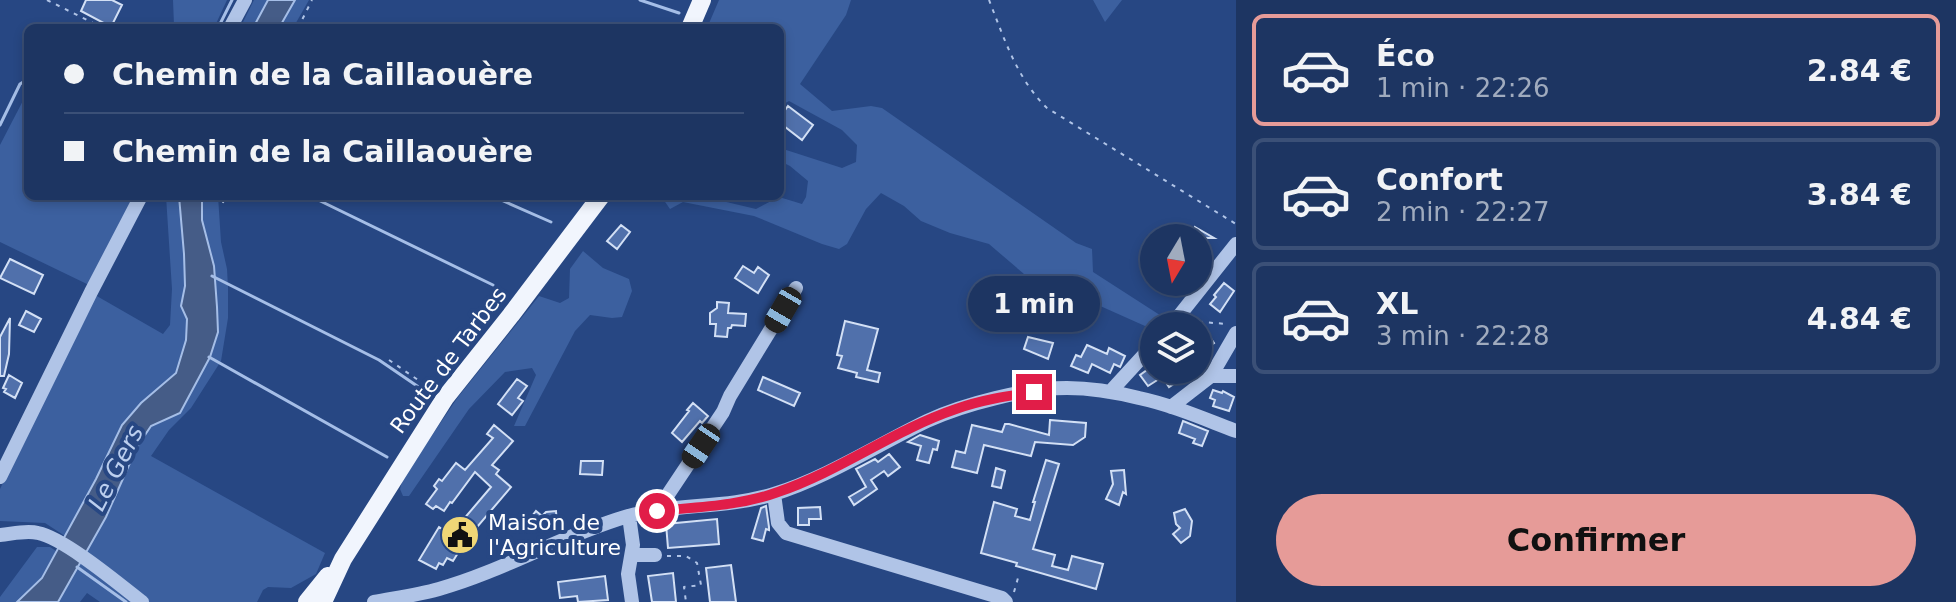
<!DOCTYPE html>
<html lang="fr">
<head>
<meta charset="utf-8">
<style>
  :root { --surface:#1d3562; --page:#253d68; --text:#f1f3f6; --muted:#a0abbe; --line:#3b5077; --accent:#e69b98 }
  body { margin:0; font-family:"DejaVu Sans",sans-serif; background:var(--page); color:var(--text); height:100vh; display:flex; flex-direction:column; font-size:30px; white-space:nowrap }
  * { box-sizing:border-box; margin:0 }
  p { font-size:26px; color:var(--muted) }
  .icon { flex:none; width:44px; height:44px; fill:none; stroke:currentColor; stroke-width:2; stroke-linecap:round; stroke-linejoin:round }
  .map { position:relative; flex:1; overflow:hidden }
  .side { display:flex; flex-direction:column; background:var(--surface); width:720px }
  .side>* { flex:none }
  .banner { position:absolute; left:24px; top:24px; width:760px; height:176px; border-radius:12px; box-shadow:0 4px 12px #0003,0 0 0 2px var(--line); display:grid; align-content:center; height:176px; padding:0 40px; background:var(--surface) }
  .needle { width:52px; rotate:190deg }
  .controls { position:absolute; left:1140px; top:224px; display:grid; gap:16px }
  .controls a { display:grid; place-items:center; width:72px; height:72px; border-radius:50%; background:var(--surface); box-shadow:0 4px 12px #0003,0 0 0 2px var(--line); font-size:40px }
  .end { position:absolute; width:36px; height:36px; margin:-18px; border:10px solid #e11d48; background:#fff; box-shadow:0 0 0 4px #fff }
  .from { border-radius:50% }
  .bubble { position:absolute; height:56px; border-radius:28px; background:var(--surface); box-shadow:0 4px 12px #0003,0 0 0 2px var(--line); font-size:26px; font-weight:800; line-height:56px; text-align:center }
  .car { position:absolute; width:24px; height:48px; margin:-24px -12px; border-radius:10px; box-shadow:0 0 6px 2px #0007; background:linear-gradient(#222 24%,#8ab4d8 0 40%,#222 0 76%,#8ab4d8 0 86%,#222 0) }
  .banner b { display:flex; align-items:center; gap:28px; height:76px; font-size:30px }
  .banner b+b { border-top:2px solid var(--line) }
  .banner i { width:20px; height:20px; background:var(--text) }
  ul { padding:14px 0 0; list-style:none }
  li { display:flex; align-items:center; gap:24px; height:112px; margin:0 16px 12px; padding:0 24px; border:4px solid var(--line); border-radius:12px }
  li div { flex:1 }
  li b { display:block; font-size:30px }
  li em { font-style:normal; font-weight:800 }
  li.selected { border-color:var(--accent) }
  li>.icon { width:72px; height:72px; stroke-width:1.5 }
  .action { display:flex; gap:16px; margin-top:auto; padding:16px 40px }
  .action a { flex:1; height:92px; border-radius:48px; background:var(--accent); color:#111; font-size:32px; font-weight:800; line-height:92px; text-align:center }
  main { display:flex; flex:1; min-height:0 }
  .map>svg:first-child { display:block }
  .green { fill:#3c609f }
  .water { fill:#455c87; stroke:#a5bee7; stroke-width:2 }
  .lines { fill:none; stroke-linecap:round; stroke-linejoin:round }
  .stream { stroke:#a5bee7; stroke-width:3 }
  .building { fill:#5070ab; stroke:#d3e0f5; stroke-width:2 }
  .path { stroke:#b0c4e7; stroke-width:2; stroke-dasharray:4 6; stroke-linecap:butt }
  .minor { stroke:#b0c4e7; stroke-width:14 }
  .major { stroke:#f1f5fd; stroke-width:18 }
  .route { stroke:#e11d48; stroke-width:10 }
  .labels { text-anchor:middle; stroke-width:8; stroke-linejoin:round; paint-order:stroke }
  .street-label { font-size:22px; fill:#fff; stroke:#274783 }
  .poi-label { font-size:22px; fill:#fff; stroke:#274783; text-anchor:start }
  .water-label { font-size:24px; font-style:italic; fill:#bbceee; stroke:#274783 }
</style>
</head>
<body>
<main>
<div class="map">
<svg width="1236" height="602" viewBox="0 0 1236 602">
  <rect width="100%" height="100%" fill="#274783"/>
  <path class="green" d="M173,0H227L214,28H169L174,25Z
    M254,0H268L253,28H240Z
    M295,0H309L293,28H279Z
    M719,0H851L846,15L800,84L832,111L871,106L882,108L1076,243L1092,249L1093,272L1166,319L1160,326H1154V330L1042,280L1024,274L989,244L950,233L921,221L904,206L881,193L866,209L847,244L839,249L822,244L754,216L683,202L670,209L661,196H701L756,209L779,197L802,204L806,197L808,181L790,166L780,161V148L842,168L856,162L857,145L842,130L789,101L780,106V28H707Z
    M1093,0H1122L1105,22Z
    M28,91V196H135L89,285L0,242V145Z
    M166,196H179L184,254L185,286L181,306L187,319L186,340L176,373L141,403L122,425L96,479L65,536L45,523L0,521V489L95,295L163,334L170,325L172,289Z
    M202,196H218L221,242L227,269L228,287V318L221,361L191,408L169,430L151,456L325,553L316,574L291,588L268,587L263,590L257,602H100L87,593L80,602H58L106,517L137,448L151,426L180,413L210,357L218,332L217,307L214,266L202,220Z
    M583,251L603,268L629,279L632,291L622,317L612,318L590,315L575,331L525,426H514L536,375L532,368L505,372L469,409L409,496H403L400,489L403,478L458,397L539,296L560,303L569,298L570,269Z
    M37,547H50L56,551L41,578L17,602H0V597Z"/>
  <path class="water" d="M268,0H295L279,28H253Z
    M179,196H202V220L214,266L217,307L218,332L210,357L180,413L151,426L137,447L106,517L58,602H17L42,578L96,479L122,425L141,403L176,373L186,340L187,319L181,306L185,286L184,254Z"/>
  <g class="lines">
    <path class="stream" d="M640,0L679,13
      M218,28L232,0
      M0,125L20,84L28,79
      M310,196L493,285
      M492,196L551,222
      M212,276L379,360L423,390
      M209,357L387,457
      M77,567L126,602"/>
  </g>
  <path class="building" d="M86,0H112L122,5L111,27L81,11Z
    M788,106L813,125L802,140L780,123V117Z
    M621,225L630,232L617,249L607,241Z
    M1195,227L1214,238H1189Z
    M10,259L43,275L34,294L0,278Z
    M743,266L754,273L758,267L769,275L758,293L735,278Z
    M1224,283L1234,291L1220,312L1210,304L1216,297L1214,295Z
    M717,302L729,303L728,313L746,314L745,326L732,325L731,328H728L727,337L715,336L716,324H710V313L717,308Z
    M26,311L41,319L34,332L19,325Z
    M10,318L9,354L4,376H0V337Z
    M845,321L878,329L867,370L880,373L878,382L856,377L857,373L838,368L842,356L837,355Z
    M1205,330L1214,343L1198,356V335Z
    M1028,337L1053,343L1048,359L1024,349Z
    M1087,345L1107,354L1109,348L1125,356L1121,365L1120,367L1114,364L1110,373L1092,364L1088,373L1071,366L1076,355L1081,357Z
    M1154,365V370H1195L1169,387L1163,378L1160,380L1159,379L1148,386L1140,375Z
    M9,375L22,383L15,398L4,392L6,389L3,388Z
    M763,377L800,393L794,406L758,390Z
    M517,379L527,386L518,398L523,401L512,415L498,404Z
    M1213,390L1222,393L1223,391L1234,397L1229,411L1213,406L1215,400L1210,398Z
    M693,403L708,416L702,423L700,421L682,442L672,433L689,411L687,410Z
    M1050,420L1086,423L1085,437L1073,445L1035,442L1031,456L984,445L977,473L952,467L956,451L965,453L972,425L1002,432L1005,424H1009L1049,435Z
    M1183,421L1208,431L1202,446L1193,443L1195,439L1179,433Z
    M494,425L513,441L492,465L499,470L496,474L511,487L466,540L453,561L447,558L443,565L439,563L436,569L419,560L439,527L451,534L491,487L475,472L452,503L450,502L444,511L436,506L433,509L426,504L437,489L434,486L439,479L442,481L456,463L465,470L493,438L487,434Z
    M920,435L939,441L937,450L933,449L929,463L917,460L921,446L908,442Z
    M889,454L900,467L888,476L884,471L871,480L877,489L854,505L849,497L866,487L856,469L875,459L878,462Z
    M1046,460L1059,464L1033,549L1055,555L1052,566L1068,570L1072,556L1103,564L1096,589L1016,566L1017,563L981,553L994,502L1017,509L1015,516L1030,520L1035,502H1033Z
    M581,461H603L602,475L580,474Z
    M996,468L1005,471L1001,488L992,486Z
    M1124,470L1126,494L1123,492L1119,505L1106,499L1113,484L1111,471Z
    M766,506L769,527V530L766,529L763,541L752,538L761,508Z
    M820,507L821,519H809V525H798V508Z
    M1185,509L1192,521L1190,536L1181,543L1173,534L1180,528L1176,524L1174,513Z
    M536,511L542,516L546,512L556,511L557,524L545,525L541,530L529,520Z
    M717,519L719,544L668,548L666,524Z
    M731,565L736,602H710L706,568Z
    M673,573L676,602H652L648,576Z
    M605,576L608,600L578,602L577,596L560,598L558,582Z"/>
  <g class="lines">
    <path class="path" d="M47,0L103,28
      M989,0C1004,38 1017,79 1047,108L1236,224
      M298,28L312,0
      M223,203L224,196
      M1189,321L1227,324
      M389,360L434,391
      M667,556H686L697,563L701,585L684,587L686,602
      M1014,592L1018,578"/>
    <path class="minor" d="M230,28L245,0
      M1171,326L1236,244
      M1211,376H1236
      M1110,392L1154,344
      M1171,407L1211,376L1236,333
      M0,477L91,292L141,196
      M774,494L778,523L786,533L1002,598L1006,602
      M657,511L723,412L730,396L796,288
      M629,516L633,545L628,574L632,602
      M0,535C12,534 26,530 38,533C64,538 119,584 142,602
      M632,555H655
      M374,602C395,598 418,595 439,589C503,571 561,536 625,517C673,503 725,509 774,494C826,478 877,445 927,421C964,404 1026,388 1067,388C1091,388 1115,392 1139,398C1172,405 1204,419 1236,431"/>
    <path class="major" d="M690,28L702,0
      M307,602L328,576
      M323,602L343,559L445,398L511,315L601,196"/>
  </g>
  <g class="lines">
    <path class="route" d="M657,511C697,507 740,506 778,492C840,471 894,430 956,409C981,400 1007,396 1034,392"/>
  </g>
  <defs>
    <symbol id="civic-disc" viewBox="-11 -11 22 22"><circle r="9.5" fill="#efd676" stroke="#274783"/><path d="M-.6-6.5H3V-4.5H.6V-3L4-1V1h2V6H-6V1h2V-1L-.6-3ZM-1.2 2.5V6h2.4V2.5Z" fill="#111"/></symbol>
  </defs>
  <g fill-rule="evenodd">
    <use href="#civic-disc" x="438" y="513" width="44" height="44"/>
  </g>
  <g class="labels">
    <g class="street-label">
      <text transform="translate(448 360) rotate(-53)" y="8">Route de Tarbes</text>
    </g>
    <g class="poi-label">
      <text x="488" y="530">Maison de<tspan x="488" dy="25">l'Agriculture</tspan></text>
    </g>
    <g class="water-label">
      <text transform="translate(116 468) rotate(-63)" y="8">Le Gers</text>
    </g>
  </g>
</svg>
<div class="controls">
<a><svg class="needle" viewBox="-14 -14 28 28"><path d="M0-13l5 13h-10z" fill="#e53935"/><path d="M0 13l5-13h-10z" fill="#a0abbe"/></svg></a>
<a><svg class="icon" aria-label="layers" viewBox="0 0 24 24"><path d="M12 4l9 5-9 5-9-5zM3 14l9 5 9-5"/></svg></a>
</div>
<i class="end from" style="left:657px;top:511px"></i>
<i class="end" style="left:1034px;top:392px"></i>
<div class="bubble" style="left:968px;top:276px;width:132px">1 min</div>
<i class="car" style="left:783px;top:310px;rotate:210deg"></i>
<i class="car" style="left:701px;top:446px;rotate:214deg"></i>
<div class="banner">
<b><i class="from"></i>Chemin de la Caillaouère</b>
<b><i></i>Chemin de la Caillaouère</b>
</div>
</div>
<section class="side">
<ul>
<li class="selected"><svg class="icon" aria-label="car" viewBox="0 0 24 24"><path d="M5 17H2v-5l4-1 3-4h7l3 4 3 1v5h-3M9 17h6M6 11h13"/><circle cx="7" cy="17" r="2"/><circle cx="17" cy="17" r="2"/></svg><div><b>Éco</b><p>1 min · 22:26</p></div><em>2.84 €</em></li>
<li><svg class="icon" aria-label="car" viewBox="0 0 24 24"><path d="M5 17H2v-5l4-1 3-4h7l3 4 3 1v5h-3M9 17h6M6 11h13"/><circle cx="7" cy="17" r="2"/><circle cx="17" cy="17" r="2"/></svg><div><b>Confort</b><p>2 min · 22:27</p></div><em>3.84 €</em></li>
<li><svg class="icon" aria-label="car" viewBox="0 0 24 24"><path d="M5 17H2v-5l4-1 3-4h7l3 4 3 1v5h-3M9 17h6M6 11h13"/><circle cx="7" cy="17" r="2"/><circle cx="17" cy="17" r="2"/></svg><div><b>XL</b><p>3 min · 22:28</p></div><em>4.84 €</em></li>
</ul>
<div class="action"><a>Confirmer</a></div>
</section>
</main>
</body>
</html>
